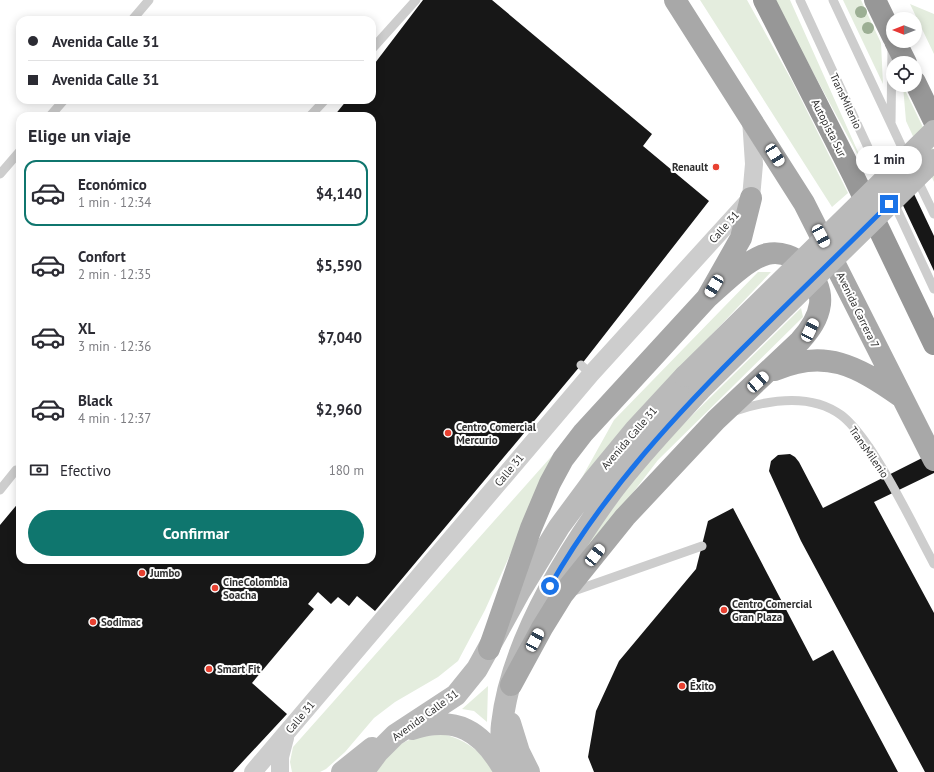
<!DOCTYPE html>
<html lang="es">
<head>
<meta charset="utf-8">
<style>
  :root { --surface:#fff; --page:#f2f2f3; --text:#2b2b33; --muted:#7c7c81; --line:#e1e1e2; --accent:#0f766e }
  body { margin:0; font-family:"PT Sans",sans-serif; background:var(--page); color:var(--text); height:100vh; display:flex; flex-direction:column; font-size:15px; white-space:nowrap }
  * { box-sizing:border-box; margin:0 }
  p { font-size:13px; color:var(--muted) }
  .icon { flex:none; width:22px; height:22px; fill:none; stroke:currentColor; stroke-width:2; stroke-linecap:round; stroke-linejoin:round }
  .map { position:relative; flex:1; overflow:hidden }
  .drawer { position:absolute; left:16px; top:112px; width:360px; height:452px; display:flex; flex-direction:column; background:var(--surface); border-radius:12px; box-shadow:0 2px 10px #0003 }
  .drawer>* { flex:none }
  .hud { position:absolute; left:16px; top:16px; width:360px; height:88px; border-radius:12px; box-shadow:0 2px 10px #0003; display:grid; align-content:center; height:88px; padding:0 12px; background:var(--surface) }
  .needle { width:26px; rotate:270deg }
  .fabs { position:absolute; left:886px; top:12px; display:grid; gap:8px }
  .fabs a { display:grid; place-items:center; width:36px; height:36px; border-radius:50%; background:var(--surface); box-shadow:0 2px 10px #0003; font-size:20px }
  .end { position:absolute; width:18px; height:18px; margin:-9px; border:5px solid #1a73e8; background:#fff; box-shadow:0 0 0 2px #fff }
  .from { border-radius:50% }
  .bubble { position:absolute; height:28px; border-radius:14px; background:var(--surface); box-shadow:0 2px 10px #0003; font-size:13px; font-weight:700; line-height:28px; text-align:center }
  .car { position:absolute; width:12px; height:24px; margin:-12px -6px; border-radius:5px; box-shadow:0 0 3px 1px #0007; background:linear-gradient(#fff 24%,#345 0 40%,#fff 0 76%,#345 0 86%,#fff 0) }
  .hud b { display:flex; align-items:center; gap:14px; height:38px; font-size:15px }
  .hud b+b { border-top:1px solid var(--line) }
  .hud i { width:10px; height:10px; background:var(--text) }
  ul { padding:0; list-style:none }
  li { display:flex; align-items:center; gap:12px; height:66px; margin:0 8px 6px; padding:0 4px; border:2px solid transparent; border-radius:12px }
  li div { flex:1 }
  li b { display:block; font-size:15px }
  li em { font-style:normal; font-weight:700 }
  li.selected { border-color:var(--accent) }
  li>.icon { width:36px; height:36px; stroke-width:1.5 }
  h2 { padding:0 12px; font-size:18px; line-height:48px }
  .pay { display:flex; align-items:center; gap:10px; height:44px; padding:0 12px; font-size:15px }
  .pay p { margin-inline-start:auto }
  .button { display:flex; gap:8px; margin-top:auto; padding:8px 12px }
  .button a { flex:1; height:46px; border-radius:24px; background:var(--accent); color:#fff; font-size:16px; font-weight:700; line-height:46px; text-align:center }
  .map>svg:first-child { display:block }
  .green { fill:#e4edde }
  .building { fill:#171717 }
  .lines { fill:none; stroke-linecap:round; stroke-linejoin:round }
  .lane { stroke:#cdcdcd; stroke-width:9 }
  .street { stroke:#cdcdcd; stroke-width:18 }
  .secondary { stroke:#bababa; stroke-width:22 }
  .primary { stroke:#a8a8a8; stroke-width:22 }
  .highway { stroke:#979797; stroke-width:22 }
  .secondary-bridge { stroke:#bababa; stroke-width:22 }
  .tree { fill:#9caf94 }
  .route { stroke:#1a73e8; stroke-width:5 }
  .poi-dot { fill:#e84131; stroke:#fff; stroke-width:1.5 }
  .labels { text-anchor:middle; stroke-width:4; stroke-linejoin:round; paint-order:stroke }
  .street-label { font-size:11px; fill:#303030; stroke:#fff }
  .poi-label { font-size:11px; font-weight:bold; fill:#303030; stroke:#fff; text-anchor:start }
</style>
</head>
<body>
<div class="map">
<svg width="934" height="772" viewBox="0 0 934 772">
  <rect width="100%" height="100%" fill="#fff"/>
  <path class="green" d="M700,0H747L792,81L848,193L832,207Z
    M774,0H790L867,172Z
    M843,0H861L881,43L883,84Z
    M910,4L934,14V54Z
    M903,86L934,150V182L906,121Z
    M758,272H771L625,426L580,481L614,420Z
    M801,308L803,317L658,460L605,529L561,580L649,458Z
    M558,449L485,610L458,661L438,677L395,702L374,718L345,752L326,769L320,772H292L290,762L293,747Z
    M488,686L487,722L474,711L462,709Z
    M444,734C467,741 482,751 493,772H375C402,739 402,739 444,734Z"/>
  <path class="building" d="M423,0H492L652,134L643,146L709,201L581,365L375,611L357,596L349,606L338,597L331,604L318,592L308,604L314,609L252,683L287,714L233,772H0V525L20,501V560H372V116H334L347,100H372V67Z
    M897,158L934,236V271L884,165Z
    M934,452V473L874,502L934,613V772H925L801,541L769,471L771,461L778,455L790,454L795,457L799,462L823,508Z
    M733,508L813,661L833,650L898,772H594L588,757L596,711L619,661L696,569L708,521Z"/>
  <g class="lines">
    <path class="lane" d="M800,0L883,180
      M833,0L907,158
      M132,20L149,0
      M372,49L416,0
      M50,116L64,100
      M310,116L325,100
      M891,123L892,47
      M0,174L20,151
      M916,177L934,214
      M893,201L934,289
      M581,365L591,374
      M735,411C768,400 811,393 841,415C852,423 861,436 869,447C894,484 913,525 934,564
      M0,490L16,470
      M571,592L702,546"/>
    <path class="street" d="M253,772L591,374L751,198L754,164L751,119
      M280,772V757L285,738"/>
    <path class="secondary" d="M510,723L519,752L529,772
      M412,729C456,715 482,731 504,770
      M342,772L372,748
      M363,772L378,752L395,735L456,695L477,669L520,591L559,527L593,481L635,430L685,376
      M508,772C504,756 500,740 502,724C511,645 561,562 607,498C634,460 668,426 699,391"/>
    <path class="primary" d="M675,0L804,203L934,460
      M775,370C825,348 857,366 900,396
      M489,649L531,528L550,483L563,459L583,433L707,298L741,238L751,198
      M511,685L542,628L563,594L625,517L716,420L800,341C810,330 818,319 820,304C823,276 794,248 767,254C747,259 722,285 707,298"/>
    <path class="highway" d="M764,0L852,173L934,344
      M875,0L893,37
      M895,41L906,63
      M915,82L934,121"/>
    <path class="secondary-bridge" d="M685,376L934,131
      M699,391L934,160"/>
  </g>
  <g class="tree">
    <circle cx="861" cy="12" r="6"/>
    <circle cx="868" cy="28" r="6"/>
  </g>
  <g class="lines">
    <path class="route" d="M550,586C604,491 679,411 756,335C800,291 845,248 889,204"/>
  </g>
  <g class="poi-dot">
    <circle cx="716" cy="167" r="4"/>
    <circle cx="448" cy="433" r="4"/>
    <circle cx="142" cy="573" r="4"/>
    <circle cx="215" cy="588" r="4"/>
    <circle cx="724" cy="610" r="4"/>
    <circle cx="93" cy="622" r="4"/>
    <circle cx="209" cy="669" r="4"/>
    <circle cx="682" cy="686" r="4"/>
  </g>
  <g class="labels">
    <g class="street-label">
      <text transform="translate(846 101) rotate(65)" y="4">TransMilenio</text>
      <text transform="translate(829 128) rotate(63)" y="4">Autopista Sur</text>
      <text transform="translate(724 227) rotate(-48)" y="4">Calle 31</text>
      <text transform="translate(858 310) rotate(64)" y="4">Avenida Carrera 7</text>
      <text transform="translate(629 438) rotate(-49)" y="4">Avenida Calle 31</text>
      <text transform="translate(869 452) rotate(55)" y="4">TransMilenio</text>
      <text transform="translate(509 470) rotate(-50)" y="4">Calle 31</text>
      <text transform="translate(425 715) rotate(-36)" y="4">Avenida Calle 31</text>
      <text transform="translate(300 717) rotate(-50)" y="4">Calle 31</text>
    </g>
    <g class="poi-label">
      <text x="708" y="171" text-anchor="end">Renault</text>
      <text x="456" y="431">Centro Comercial<tspan x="456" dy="13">Mercurio</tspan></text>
      <text x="150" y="577">Jumbo</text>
      <text x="223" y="586">CineColombia<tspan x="223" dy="13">Soacha</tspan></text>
      <text x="732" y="608">Centro Comercial<tspan x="732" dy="13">Gran Plaza</tspan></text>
      <text x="101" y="626">Sodimac</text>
      <text x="217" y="673">Smart Fit</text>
      <text x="690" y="690">Éxito</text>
    </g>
  </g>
</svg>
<div class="fabs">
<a><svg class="needle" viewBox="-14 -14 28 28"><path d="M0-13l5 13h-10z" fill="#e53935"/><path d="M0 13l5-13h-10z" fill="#7c7c81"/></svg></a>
<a><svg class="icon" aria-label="locate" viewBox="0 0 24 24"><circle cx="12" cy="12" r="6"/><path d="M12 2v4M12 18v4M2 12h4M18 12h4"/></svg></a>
</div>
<i class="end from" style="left:550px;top:586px"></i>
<i class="end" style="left:889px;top:204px"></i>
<div class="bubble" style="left:856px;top:146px;width:66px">1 min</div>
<i class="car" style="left:775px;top:155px;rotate:147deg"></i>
<i class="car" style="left:821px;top:236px;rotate:152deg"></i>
<i class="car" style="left:714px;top:286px;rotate:211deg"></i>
<i class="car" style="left:810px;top:330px;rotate:26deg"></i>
<i class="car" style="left:758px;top:382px;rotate:48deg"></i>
<i class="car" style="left:595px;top:555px;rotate:38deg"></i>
<i class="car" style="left:535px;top:640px;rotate:28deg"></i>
<div class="hud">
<b><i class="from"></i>Avenida Calle 31</b>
<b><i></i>Avenida Calle 31</b>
</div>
<section class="drawer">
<h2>Elige un viaje</h2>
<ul>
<li class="selected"><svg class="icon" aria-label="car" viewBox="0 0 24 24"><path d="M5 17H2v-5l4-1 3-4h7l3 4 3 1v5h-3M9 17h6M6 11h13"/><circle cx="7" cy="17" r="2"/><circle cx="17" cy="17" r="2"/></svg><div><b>Económico</b><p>1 min · 12:34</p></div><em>$4,140</em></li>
<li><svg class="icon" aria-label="car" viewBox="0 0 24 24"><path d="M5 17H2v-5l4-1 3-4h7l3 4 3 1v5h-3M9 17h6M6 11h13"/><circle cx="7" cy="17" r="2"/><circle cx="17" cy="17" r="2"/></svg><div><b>Confort</b><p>2 min · 12:35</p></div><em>$5,590</em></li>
<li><svg class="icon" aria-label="car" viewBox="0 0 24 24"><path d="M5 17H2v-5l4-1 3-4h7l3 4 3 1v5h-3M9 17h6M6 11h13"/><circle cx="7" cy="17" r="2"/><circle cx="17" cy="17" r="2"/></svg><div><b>XL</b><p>3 min · 12:36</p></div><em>$7,040</em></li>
<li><svg class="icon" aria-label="car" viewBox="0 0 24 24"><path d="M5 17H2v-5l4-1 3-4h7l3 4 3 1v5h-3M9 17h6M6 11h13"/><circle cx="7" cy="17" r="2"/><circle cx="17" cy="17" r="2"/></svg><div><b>Black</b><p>4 min · 12:37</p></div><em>$2,960</em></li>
</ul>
<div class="pay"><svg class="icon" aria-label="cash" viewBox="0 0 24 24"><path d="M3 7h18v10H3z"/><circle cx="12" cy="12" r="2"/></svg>Efectivo<p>180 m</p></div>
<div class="button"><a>Confirmar</a></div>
</section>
</div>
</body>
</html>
